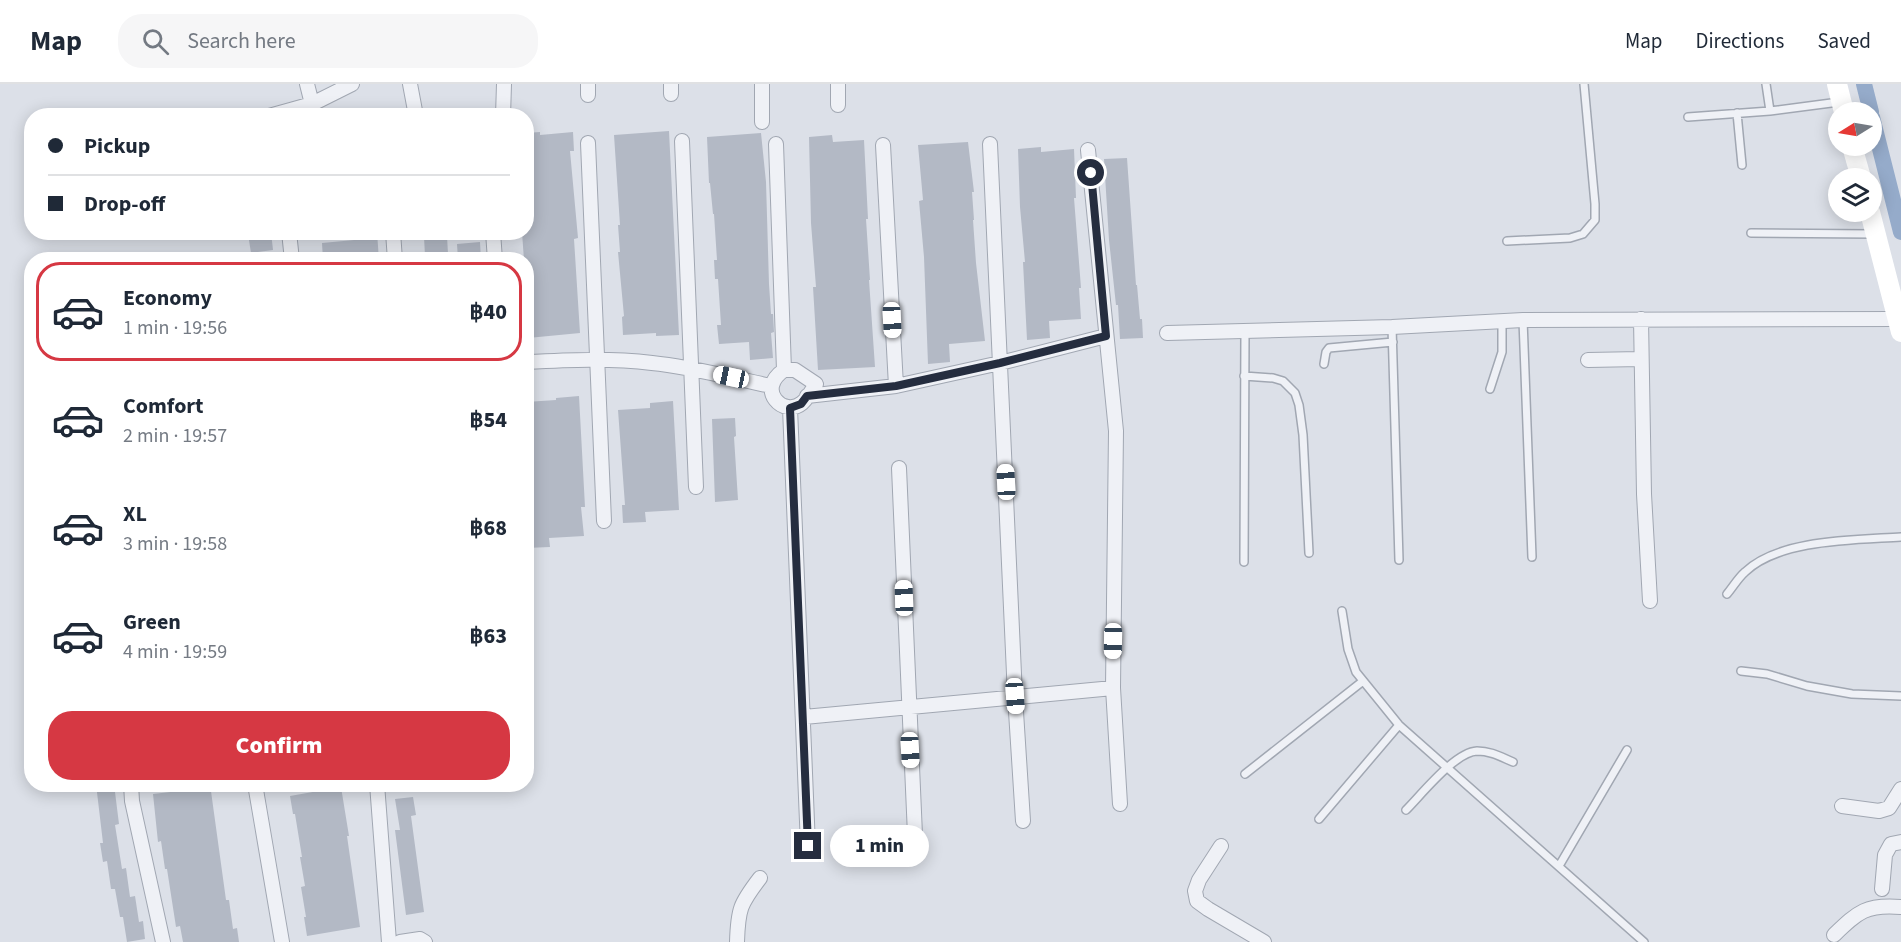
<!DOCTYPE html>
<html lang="en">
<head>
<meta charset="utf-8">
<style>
  :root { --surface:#fff; --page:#f6f6f7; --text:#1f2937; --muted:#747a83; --line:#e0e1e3; --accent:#d63843 }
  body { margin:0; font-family:"Source Sans 3",sans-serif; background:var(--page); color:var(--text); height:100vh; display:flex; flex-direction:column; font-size:22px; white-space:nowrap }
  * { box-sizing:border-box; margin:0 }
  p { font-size:20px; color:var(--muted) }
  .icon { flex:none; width:33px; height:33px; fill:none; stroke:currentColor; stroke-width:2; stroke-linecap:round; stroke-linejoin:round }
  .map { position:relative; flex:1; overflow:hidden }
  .panel { position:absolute; left:24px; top:168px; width:510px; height:540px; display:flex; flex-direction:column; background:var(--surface); border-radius:24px; box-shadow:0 3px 15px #0003 }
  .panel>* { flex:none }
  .hud { position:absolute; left:24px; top:24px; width:510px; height:132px; border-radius:24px; box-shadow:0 3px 15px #0003; display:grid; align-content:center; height:132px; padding:0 24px; background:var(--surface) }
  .needle { width:39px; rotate:259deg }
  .tools { position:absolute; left:1828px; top:18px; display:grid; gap:12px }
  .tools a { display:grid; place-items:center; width:54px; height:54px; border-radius:50%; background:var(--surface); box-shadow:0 3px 15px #0003; font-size:30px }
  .end { position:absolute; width:27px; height:27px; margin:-14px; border:8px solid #252d3f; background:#fff; box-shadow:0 0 0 3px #fff }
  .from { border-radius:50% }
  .bubble { position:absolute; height:42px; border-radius:21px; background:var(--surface); box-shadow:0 3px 15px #0003; font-size:20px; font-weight:800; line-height:42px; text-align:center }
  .car { position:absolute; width:18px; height:36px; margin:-18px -9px; border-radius:8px; box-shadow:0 0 4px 2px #0007; background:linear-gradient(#fff 24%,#345 0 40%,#fff 0 76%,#345 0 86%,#fff 0) }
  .hud b { display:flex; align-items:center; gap:21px; height:57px; font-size:22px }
  .hud b+b { border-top:2px solid var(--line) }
  .hud i { width:15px; height:15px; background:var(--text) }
  ul { padding:10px 0 0; list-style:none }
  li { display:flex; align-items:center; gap:18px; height:99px; margin:0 12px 9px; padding:0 12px; border:3px solid transparent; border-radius:24px }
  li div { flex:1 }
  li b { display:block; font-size:22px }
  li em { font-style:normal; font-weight:800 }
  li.active { border-color:var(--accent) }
  li>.icon { width:54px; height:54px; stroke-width:1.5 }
  .cta { display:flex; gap:12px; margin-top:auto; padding:12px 24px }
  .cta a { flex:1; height:69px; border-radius:24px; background:var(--accent); color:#fff; font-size:24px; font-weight:800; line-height:69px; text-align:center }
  header { display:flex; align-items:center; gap:36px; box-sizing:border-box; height:84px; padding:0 30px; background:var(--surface); border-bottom:2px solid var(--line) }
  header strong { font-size:28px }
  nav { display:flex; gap:33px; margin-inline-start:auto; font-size:21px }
  .search { width:420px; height:54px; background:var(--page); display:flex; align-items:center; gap:15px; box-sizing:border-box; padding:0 21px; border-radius:24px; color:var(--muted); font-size:22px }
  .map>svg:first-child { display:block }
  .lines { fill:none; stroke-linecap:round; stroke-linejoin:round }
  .canal { stroke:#95abca; stroke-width:16 }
  .building { fill:#b3b9c5 }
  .lane-casing { stroke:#a1a7b2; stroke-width:10 }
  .street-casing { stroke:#a1a7b2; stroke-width:16 }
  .lane { stroke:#eff1f6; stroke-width:7 }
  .street { stroke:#eff1f6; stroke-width:14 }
  .secondary { stroke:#fff; stroke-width:20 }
  .route { stroke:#252d3f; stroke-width:8 }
</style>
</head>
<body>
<header>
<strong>Map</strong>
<div class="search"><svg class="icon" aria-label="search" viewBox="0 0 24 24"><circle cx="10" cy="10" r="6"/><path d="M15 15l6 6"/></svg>Search here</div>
<nav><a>Map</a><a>Directions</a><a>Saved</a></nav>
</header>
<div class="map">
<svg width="1901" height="858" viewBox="0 0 1901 858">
  <rect width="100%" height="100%" fill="#dce0e8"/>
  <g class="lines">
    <path class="canal" d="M1864,0L1871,28
      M1872,33L1901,148"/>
  </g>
  <path class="building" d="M669,47L679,251L656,252V249L623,251L622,233L624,232L618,168H620L618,141H620L614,51Z
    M540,48V51L573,48L574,67H570L578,154L574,155L580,249L528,254L526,176H524L522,148H526V49Z
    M761,49L766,98L769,200L771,230H773L774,248L771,249L773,274L750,276L749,258L719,260L717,241H721L718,195H715L714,176H717L714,130H713L710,99H709L707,53Z
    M832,51L833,58L864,56L868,135H866L870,196H869L875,283L818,286L813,203H816L811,139L809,53Z
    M968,58L974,108H972L974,136H973L976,179L985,257L949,260L950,278L928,280L924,173L919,117L923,116L918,61Z
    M1041,63V68L1074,65L1076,114H1074L1081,204H1079L1081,235L1049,237L1050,254L1027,256L1023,178H1025L1020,123L1018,65Z
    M1127,74L1136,201H1137L1140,235H1142L1143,254L1120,255L1118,221H1116L1109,156L1104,75Z
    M262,148H271L273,166L251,169L248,150Z
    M354,148H377L379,176H323L322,159L354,156Z
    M447,152L448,170L425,172L424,153Z
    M480,158L481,176H458L457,160Z
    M579,312L585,423H581L584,452L549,454L550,463L526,464V417H529L526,390V318L556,316V314Z
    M673,317L679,426L645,428L646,438L623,439L622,421H625L618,326L650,324V319Z
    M735,334L736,352L734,353L738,416L715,418L712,335Z
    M96,700H114L119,740L115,741L122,785L126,784L130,813L135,812L139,838L143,837L145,855L127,858L123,833H120L115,805H111L107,777L103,778L100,759H103Z
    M187,700H210L226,816H229L233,845L237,844L239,858H183L180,842L176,843L167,785H165L161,757L158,758L153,710L188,706Z
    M341,703L349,752H347L360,843L307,852L304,833H306L301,803L305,802L300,773H302L295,730H293L290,712Z
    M413,713L416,731L411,732L424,828L406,831L395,746H400L395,715Z"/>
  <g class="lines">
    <defs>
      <path id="lane" d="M1766,0L1770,27
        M1737,29L1742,81
        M1688,33L1770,27L1839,18
        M1751,149L1873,150
        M1507,157L1570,154L1583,150L1595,136V120L1584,0
        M1523,236L1532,473
        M1392,243L1399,476
        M1324,280L1326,268L1329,264L1393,258
        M1244,292L1273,294L1283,297L1295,309L1299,321L1303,351L1309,469
        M1490,305L1502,268V237
        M1244,478L1245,247
        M1727,510C1733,503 1738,494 1745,488C1779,455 1856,456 1901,453
        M1342,527L1348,565L1356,588L1399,641L1644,858
        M1741,587L1767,590L1807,602L1852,610L1901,612
        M1245,690L1363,597
        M1406,726C1422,710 1455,668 1477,667C1491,667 1501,673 1513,678
        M1319,735L1399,641
        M1559,782L1627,666"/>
      <path id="street" d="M307,0L312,20L352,0
        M410,0L416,32
        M588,0V11
        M671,0V10
        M838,21V0
        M269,32L312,20L314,32
        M503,32L504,0
        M762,38V0
        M682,57L696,403
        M588,59L604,437
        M776,60L784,286
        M990,60L1015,612L1023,737
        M883,61L896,302
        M1088,66L1116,347L1113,604L1120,720
        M289,148L292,176
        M393,148L395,176
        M493,148L495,176
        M1641,235L1644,410L1650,517
        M1167,249L1392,243L1523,236L1898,235
        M1588,276L1640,275
        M526,278C568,276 610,274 652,279C692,283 732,294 771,302
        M784,286H795L816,300C812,306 808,314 802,319C784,334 755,306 784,286Z
        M807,312L896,302L1000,279L1106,252
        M790,324L808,762
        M899,384L915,751
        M804,633L1113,604
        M131,700L132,717L163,858
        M255,700L282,858
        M377,700L389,858
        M1842,722L1879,727L1889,724L1901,705
        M1221,762L1199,796L1195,807L1197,817L1208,825L1264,858
        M1882,805L1885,771L1891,760L1901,758
        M1834,851C1858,828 1866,820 1901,823
        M400,858L420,855L425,858
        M737,858C738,825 740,820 760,794"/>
    </defs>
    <use href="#lane" class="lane-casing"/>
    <use href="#street" class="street-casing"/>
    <use href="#lane" class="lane"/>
    <use href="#street" class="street"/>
    <path class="secondary" d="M1837,0L1844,28
      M1852,62L1861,94
      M1870,128L1901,248"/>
  </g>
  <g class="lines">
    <path class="route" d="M808,762L790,324L801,320L807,312L896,302L1000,279L1106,252L1091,89"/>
  </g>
</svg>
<div class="tools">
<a><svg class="needle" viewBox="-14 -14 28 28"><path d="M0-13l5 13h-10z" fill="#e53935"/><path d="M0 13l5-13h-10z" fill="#747a83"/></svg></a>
<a><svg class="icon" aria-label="layers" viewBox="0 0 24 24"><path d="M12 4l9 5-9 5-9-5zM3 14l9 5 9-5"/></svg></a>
</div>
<i class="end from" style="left:1091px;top:89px"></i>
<i class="end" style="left:808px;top:762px"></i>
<div class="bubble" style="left:830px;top:741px;width:99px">1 min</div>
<i class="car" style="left:892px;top:236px;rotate:177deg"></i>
<i class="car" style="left:731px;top:293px;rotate:282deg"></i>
<i class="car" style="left:1006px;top:398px;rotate:357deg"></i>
<i class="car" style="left:904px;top:514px;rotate:358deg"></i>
<i class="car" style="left:1113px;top:557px;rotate:181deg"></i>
<i class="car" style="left:1015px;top:612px;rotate:176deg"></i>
<i class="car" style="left:910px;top:666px;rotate:177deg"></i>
<div class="hud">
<b><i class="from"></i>Pickup</b>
<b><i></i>Drop-off</b>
</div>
<section class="panel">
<ul>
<li class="active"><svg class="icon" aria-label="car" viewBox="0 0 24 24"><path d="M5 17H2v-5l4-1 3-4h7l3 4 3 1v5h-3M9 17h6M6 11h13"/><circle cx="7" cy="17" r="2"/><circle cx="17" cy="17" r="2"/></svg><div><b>Economy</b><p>1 min · 19:56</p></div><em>฿40</em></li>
<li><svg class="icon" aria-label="car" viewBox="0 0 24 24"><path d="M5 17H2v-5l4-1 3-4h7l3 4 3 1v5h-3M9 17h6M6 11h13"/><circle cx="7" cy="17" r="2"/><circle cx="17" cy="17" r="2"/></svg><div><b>Comfort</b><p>2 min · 19:57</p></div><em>฿54</em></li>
<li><svg class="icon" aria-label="car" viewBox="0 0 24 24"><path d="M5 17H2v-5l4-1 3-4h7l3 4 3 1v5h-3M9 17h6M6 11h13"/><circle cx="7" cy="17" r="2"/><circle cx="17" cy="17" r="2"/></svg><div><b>XL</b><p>3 min · 19:58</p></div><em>฿68</em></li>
<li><svg class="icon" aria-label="car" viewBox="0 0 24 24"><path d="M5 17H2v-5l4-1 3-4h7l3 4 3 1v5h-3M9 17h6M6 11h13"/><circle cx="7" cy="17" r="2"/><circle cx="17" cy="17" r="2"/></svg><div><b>Green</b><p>4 min · 19:59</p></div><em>฿63</em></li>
</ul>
<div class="cta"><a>Confirm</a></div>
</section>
</div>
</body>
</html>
